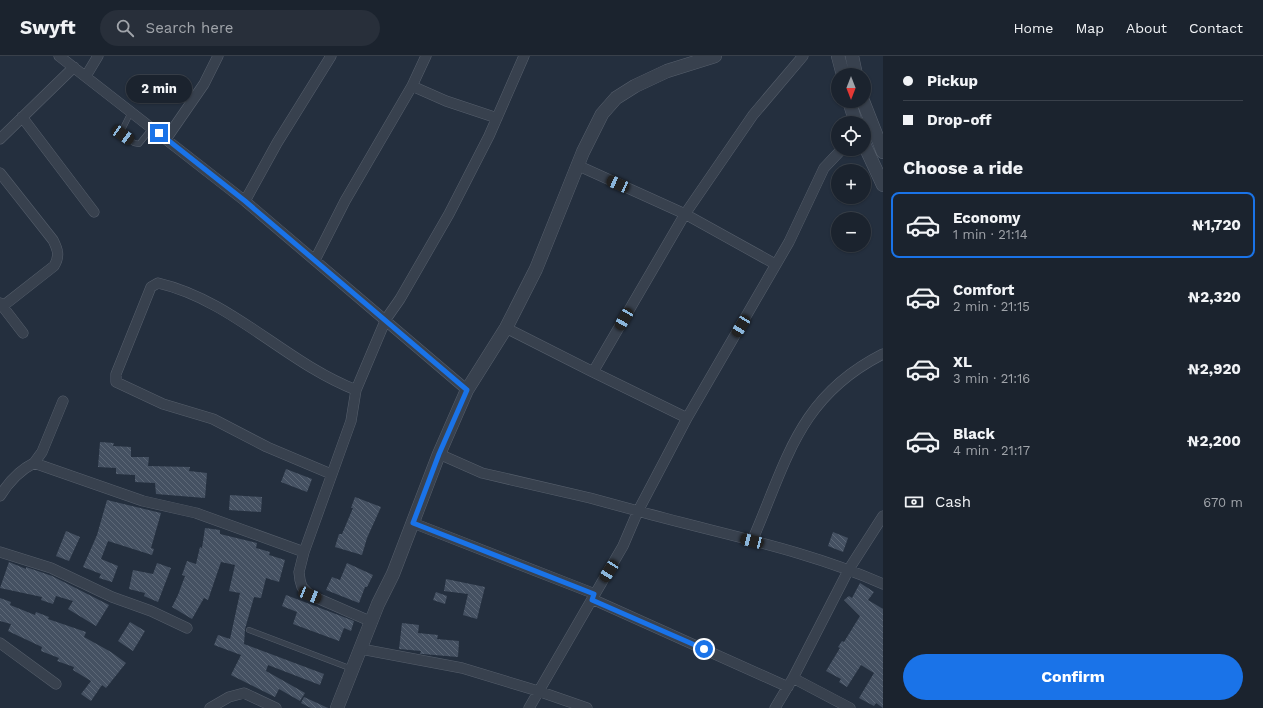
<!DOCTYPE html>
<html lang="en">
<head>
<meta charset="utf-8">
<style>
  :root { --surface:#1b232e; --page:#282f3a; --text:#f1f3f6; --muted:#a0a4aa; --line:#39404a; --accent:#1a73e8 }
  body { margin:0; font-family:"Work Sans",sans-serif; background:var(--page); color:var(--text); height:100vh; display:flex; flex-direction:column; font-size:15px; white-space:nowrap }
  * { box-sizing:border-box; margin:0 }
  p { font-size:13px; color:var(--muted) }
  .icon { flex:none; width:22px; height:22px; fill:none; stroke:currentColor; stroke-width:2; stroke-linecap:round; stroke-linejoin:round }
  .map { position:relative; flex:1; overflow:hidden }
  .sheet { display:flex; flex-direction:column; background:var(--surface); width:380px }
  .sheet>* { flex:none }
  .guide { display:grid; align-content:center; height:88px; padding:0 20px; background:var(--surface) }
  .needle { width:26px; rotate:180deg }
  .controls { position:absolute; left:831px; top:12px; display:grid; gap:8px }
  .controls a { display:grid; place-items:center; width:40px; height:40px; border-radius:50%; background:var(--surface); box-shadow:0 1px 3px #0004,0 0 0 1px var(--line); font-size:20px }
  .end { position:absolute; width:18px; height:18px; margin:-9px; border:5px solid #1a73e8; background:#fff; box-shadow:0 0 0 2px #fff }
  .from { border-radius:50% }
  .bubble { position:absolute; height:28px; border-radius:14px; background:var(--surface); box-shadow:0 1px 3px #0004,0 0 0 1px var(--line); font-size:13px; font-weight:700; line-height:28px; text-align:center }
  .car { position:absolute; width:12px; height:24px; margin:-12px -6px; border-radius:5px; box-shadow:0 0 3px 1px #0007; background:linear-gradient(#222 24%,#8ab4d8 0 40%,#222 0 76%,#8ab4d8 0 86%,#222 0) }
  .guide b { display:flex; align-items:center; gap:14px; height:38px; font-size:15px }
  .guide b+b { border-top:1px solid var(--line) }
  .guide i { width:10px; height:10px; background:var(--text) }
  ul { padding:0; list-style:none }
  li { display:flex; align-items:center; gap:12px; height:66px; margin:0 8px 6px; padding:0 12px; border:2px solid transparent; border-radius:8px }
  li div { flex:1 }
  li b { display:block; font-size:15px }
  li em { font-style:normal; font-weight:700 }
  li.active { border-color:var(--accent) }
  li>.icon { width:36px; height:36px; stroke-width:1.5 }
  h2 { padding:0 20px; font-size:18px; line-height:48px }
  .pay { display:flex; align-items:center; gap:10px; height:44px; padding:0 20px; font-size:15px }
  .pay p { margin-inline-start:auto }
  .cta { display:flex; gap:8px; margin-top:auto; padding:8px 20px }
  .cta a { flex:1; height:46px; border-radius:24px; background:var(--accent); color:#fff; font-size:16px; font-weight:700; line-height:46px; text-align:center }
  header { display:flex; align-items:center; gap:24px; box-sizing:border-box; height:56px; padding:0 20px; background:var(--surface); border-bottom:1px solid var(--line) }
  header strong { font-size:19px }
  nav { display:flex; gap:22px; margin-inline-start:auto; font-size:14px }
  .search { width:280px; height:36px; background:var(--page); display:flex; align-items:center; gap:10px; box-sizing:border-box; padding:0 14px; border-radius:22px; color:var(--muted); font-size:15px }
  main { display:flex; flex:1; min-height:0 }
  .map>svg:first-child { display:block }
  .building { fill:url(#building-back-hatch) }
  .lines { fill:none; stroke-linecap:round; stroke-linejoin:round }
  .service-casing { stroke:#565f6c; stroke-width:6 }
  .minor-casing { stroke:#565f6c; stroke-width:11 }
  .tertiary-casing { stroke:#565f6c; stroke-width:14 }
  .service { stroke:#38414e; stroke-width:5 }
  .minor { stroke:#38414e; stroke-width:10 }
  .tertiary { stroke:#38414e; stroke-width:13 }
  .route { stroke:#1a73e8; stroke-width:5 }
</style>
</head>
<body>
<header>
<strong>Swyft</strong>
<div class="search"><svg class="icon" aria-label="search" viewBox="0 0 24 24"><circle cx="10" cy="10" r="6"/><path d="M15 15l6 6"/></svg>Search here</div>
<nav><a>Home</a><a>Map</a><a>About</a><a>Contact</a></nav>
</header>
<main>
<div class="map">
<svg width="883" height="652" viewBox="0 0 883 652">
  <defs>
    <pattern id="building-back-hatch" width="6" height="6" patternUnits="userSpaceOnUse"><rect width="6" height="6" fill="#455162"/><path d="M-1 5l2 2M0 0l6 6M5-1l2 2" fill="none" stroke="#5d6877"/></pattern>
  </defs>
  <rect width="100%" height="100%" fill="#242f3e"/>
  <path class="building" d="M100,386L114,387L113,390L131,391V401H149L148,410L190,411L189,415L207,417L205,442L156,438L155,427L135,426V419L116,418V412L98,411Z
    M286,413L312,423L307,436L281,426Z
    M230,439L262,441L261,456L229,454Z
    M355,441L381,451L367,482L362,499L335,491L339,478H342L353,452H351Z
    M107,444L161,457L151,492L154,493L152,499L108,485L101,503L118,510L112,526L99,522L101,518L83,511L97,479Z
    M205,472L220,474V478L257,487L256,492L270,496L269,499L285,504L279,526L266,522L261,542L254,541L245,573L244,588L324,618L320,629L268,609L266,615L305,637L300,645L279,633L275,641L231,619L241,599L214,589L218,579L230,583L240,537L229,535L235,509L221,506L208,544L204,542L192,563L172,551L178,539L185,520L182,519L187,505L196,508L200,491L202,492Z
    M66,475L80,481L69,505L56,500Z
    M833,476L848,482L843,496L828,490Z
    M9,506L26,513V511L52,520L109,549L96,570L68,553L73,545L56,540L53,548L41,544L42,541L0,532Z
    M157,507L171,512L158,546L144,540L145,537L129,533L133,514L153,518Z
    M347,507L373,519L367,531H365L359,547L326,534L332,521L340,524Z
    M446,523L485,531L477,563L463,559L468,538L444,535Z
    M860,527L874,536L868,544L883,553V652L876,647L874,650L859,642L874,617L861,609L847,631L839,626L841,623L826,615L840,592L838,591L842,585L844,586L860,560L844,544L849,540L852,542Z
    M436,536L447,540L445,548L433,544Z
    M286,539L354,565L351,575L344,572L339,585L293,568L297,556L282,550Z
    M0,542L11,546L10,549L35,559L36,556L49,561L48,563L86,576L84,581L111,596L126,607L106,632L102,629L91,645L81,638L91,625L73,614L74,611L57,605L59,602L41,595L42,591L8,575L11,568L0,565Z
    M130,566L145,575L133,595L118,585Z
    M402,567L419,569L418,577L438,579L437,583L459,585L458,601L423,598H420L421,595L399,593Z
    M304,641L328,652H311L301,647Z"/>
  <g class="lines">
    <defs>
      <path id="service" d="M131,56L122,74L123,79L134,87L139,88L152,72
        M249,574L352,613"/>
      <path id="minor" d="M59,0L245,145L467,334
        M86,20L98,0
        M412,30L446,45L497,62
        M22,61L94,156
        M0,83L74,11
        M166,83L204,28L218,0
        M579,110L685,158L593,316L687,362
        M0,117L53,184C58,194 60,200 54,210L3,250
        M245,145L277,87L331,0
        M315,204L345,145L412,30L426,0
        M775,208L685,158L753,59L803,0
        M0,247L23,277
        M506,272L593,316
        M63,345L42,396L34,407L143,445L196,457L304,496
        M439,398L482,417L590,442L638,455L687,362L789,186L824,112L842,93
        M331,418L267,391L213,363L163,348L116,326V318L151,231L158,227C232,244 286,307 356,334
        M0,440C8,427 20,414 34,407
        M413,467L595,538L529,652
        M752,485C787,405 798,341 883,298
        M0,496L51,512L112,541L151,555L187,572
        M595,538L623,490L638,455C720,478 805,493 883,528
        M592,543L788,631
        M372,566L310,539L302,531L300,524L299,516L304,496L351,365L356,334L386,263L400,243L449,158L489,80L524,0
        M0,587L56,628
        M361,593L462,612L538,635L587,652
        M793,622L850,652
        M210,652L229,641L244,637L276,652
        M775,652L793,622L849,513L883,460"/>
      <path id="tertiary" d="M838,0L843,19
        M852,0L856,19
        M849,45L856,67
        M863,45L883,96
        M864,88L883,129
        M337,652L378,548L393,518L439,398L467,334L506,272L536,213L583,96L602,58L616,42L635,30L667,15L715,0"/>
    </defs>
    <use href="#service" class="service-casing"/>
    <use href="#minor" class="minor-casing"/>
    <use href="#tertiary" class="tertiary-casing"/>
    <use href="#service" class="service"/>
    <use href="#minor" class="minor"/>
    <use href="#tertiary" class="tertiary"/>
  </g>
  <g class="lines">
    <path class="route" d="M159,77L245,145L467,334L439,398L413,467L594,538L592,544L704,593"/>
  </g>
</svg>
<div class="controls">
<a><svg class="needle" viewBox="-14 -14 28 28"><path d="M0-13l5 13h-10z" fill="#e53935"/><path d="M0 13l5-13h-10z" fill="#a0a4aa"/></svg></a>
<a><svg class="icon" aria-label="locate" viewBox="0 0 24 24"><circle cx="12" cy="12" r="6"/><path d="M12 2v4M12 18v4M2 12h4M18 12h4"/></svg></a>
<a>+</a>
<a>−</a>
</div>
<i class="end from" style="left:704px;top:593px"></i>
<i class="end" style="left:159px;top:77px"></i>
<div class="bubble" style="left:126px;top:19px;width:66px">2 min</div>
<i class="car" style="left:123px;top:79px;rotate:125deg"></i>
<i class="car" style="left:618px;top:128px;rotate:294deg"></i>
<i class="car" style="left:624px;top:263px;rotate:210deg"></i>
<i class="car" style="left:741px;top:270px;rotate:211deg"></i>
<i class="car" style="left:752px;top:485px;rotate:284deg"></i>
<i class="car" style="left:609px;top:515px;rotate:213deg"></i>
<i class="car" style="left:310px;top:539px;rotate:112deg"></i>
</div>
<section class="sheet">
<div class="guide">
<b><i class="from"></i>Pickup</b>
<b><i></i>Drop-off</b>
</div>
<h2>Choose a ride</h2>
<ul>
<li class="active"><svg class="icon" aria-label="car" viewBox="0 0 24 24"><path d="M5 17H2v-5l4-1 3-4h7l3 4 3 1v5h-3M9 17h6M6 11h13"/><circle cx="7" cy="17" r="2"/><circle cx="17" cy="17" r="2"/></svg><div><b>Economy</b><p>1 min · 21:14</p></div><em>₦1,720</em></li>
<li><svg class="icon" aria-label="car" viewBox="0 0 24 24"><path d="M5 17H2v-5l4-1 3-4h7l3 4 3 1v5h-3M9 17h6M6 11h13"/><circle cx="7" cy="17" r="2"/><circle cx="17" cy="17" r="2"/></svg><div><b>Comfort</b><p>2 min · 21:15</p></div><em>₦2,320</em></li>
<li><svg class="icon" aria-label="car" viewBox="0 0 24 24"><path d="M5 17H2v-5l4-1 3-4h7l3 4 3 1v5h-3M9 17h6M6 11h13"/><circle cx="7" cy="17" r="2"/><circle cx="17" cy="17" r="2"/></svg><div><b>XL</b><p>3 min · 21:16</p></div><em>₦2,920</em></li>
<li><svg class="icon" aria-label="car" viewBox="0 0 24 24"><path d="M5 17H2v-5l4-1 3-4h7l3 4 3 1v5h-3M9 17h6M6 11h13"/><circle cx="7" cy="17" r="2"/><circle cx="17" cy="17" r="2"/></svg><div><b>Black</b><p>4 min · 21:17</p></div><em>₦2,200</em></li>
</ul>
<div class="pay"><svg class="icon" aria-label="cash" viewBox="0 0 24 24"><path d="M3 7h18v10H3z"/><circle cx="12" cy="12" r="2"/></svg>Cash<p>670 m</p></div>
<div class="cta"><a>Confirm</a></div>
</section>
</main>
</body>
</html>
